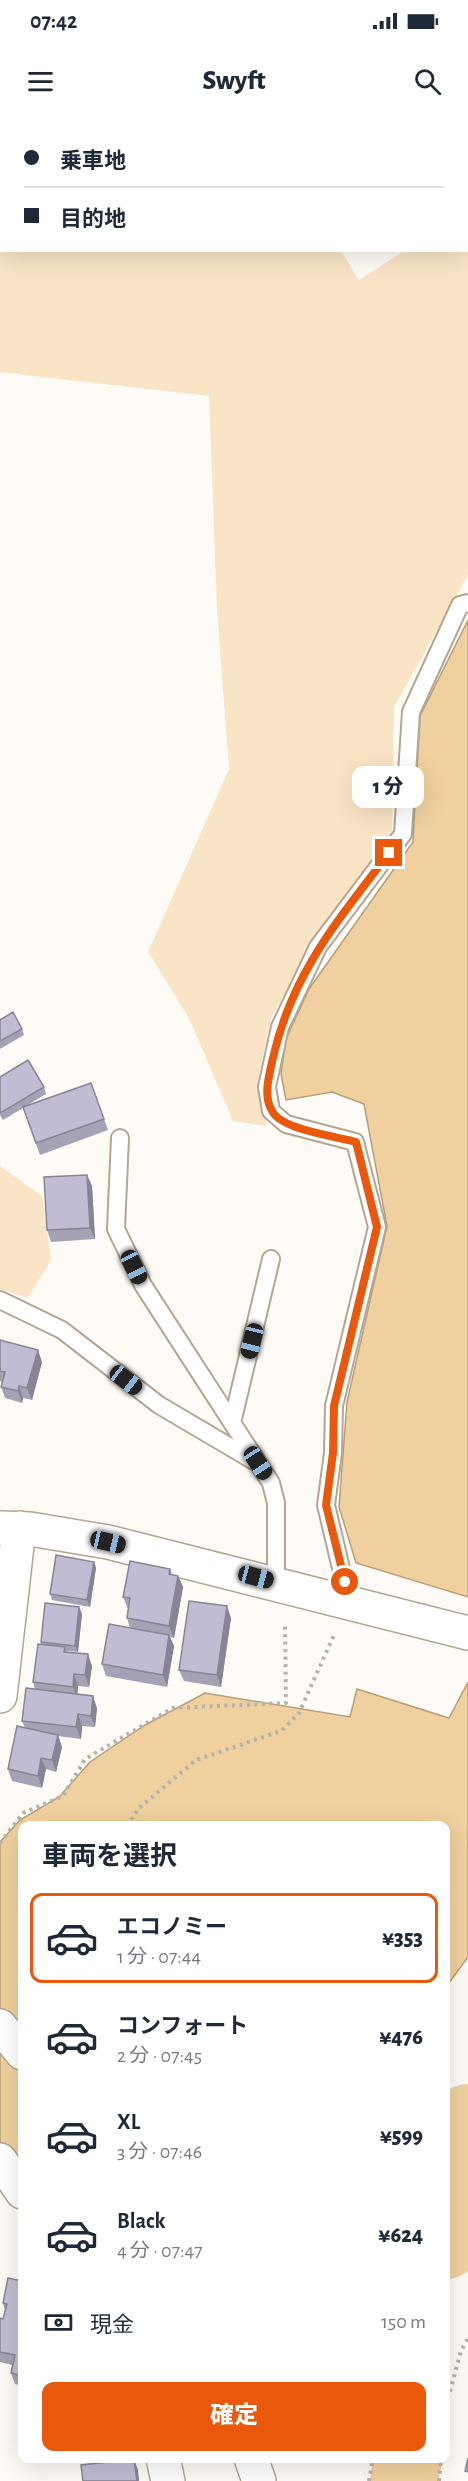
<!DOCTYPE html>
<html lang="ja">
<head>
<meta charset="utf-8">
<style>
  :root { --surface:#fff; --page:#f6f6f7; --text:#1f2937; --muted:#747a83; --line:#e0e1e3; --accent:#ea580c }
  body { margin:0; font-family:"Alegreya Sans","Noto Sans JP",sans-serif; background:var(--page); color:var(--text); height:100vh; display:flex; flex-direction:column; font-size:22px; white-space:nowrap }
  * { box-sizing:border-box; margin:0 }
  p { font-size:20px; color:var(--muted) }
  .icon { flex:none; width:33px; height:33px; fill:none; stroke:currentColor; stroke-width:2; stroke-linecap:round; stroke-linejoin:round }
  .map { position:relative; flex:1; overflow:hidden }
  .sheet { position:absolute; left:18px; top:1701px; width:432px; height:642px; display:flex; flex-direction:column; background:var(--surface); border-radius:12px; box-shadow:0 6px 24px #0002 }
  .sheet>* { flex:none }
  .top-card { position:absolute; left:0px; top:0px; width:468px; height:132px; box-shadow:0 6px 24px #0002; display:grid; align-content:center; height:132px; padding:0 24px; background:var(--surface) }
  .end { position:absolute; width:27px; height:27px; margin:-14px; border:8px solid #ea580c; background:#fff; box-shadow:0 0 0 3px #fff }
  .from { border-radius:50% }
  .bubble { position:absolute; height:42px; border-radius:12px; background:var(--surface); box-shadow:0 6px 24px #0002; font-size:20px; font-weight:800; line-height:42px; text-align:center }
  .car { position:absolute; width:18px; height:36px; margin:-18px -9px; border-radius:8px; box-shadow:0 0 4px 2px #0007; background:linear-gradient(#222 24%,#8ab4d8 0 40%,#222 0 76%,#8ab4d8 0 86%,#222 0) }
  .top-card b { display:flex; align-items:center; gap:21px; height:57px; font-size:22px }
  .top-card b+b { border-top:2px solid var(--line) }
  .top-card i { width:15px; height:15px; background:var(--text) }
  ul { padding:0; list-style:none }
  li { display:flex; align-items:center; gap:18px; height:90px; margin:0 12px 9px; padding:0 12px; border:3px solid transparent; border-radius:12px }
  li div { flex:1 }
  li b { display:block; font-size:22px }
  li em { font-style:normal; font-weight:800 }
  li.current { border-color:var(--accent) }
  li>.icon { width:54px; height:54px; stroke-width:1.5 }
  h2 { padding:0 24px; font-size:27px; line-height:72px }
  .pay { display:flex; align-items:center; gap:15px; height:66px; padding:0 24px; font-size:22px }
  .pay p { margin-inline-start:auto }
  .cta { display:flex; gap:12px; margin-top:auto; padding:12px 24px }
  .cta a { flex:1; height:69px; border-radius:12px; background:var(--accent); color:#fff; font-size:24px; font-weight:800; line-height:69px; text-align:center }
  .status { display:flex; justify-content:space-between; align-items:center; height:42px; padding:0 30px; background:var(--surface); direction:ltr }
  .status svg { height:16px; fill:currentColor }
  header { display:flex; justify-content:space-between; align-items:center; height:78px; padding:0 24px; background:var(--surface); font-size:27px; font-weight:800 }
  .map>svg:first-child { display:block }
  .green { fill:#f9e4c5 }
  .water { fill:#f0d09e; stroke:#b79f79; stroke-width:1.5 }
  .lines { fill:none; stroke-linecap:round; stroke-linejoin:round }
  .river { stroke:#f0d09e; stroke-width:68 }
  .lane-casing { stroke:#b4a692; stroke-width:20 }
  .street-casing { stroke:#b4a692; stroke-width:36 }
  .secondary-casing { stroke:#b4a692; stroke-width:36 }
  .path { stroke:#b6b2ac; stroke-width:4; stroke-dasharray:3 4.5; stroke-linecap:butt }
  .lane { stroke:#fff; stroke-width:16 }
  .street { stroke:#fff; stroke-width:33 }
  .secondary { stroke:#fff; stroke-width:33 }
  .wall { fill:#a6a2b5 }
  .shaded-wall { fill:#878494 }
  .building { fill:#c1bcd3; stroke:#878494; stroke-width:1.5 }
  .route { stroke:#ea580c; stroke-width:8 }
</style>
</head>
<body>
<div class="status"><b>07:42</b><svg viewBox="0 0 49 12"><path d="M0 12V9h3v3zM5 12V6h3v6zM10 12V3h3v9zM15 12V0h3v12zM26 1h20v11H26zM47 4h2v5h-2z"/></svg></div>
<header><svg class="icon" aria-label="menu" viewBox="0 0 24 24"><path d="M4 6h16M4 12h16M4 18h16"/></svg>Swyft<svg class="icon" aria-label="search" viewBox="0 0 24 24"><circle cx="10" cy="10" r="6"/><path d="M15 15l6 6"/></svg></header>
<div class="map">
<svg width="468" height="2361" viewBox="0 0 468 2361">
  <rect width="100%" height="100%" fill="#fefbf7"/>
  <path class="green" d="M0,0L404,1L2,2V130L341,131L359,160L404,131L466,130L468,89V455L394,587L392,715L311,828L271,898L259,953L267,1006L233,1001L189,898L148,832L229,649L217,490L209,276L0,252Z
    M0,1046L42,1076L51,1140L28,1178L0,1169Z"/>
  <path class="water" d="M468,500V1477L356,1443L339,1387L347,1282L387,1106L364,984L332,972L286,980L281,954L286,919L309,869L413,722L420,596Z
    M468,1562V1837L446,1867V1706H22V2060L0,2030V1722L20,1700L59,1677L90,1642L145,1605L205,1573L350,1597L357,1569L449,1598Z"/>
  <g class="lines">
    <path class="river" d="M446,2125L468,1998
      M404,2361L408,2338"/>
    <defs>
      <path id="lane" d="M120,1018L116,1109L143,1165L271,1363L276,1383V1462
        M0,1180L62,1210L159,1285L254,1341
        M232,1303L271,1139
        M349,1482L326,1385L333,1333L334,1286L377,1107L355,1022L286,1004L271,991L267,967L280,907L318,827L403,714L411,592L460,485L468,483"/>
      <path id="street" d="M447,0L448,2
        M466,25L468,26
        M0,1576L19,1408
        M0,2040L22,2072
        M163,2338L168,2361"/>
      <path id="secondary" d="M0,1408L30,1409L108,1422L468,1513
        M0,1906L22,1933
        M251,2338L259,2361"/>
    </defs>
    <use href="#lane" class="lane-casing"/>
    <use href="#street" class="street-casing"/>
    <use href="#secondary" class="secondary-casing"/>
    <path class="path" d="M82,2L84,0
      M0,91L2,90
      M127,1706L139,1688L196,1640L281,1611L299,1593L334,1515
      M0,1723L23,1693L63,1676L85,1639L173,1588L286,1583L285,1503
      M446,2286L461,2231L468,2218
      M369,2361L373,2338
      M439,2361L441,2338"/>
    <use href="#lane" class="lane"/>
    <use href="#street" class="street"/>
    <use href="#secondary" class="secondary"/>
  </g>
  <path class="wall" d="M0,900L22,909L24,915L0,929Z
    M0,957L44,967L46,974L24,987L91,963L108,1010L40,1035L23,988L3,1000L0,995Z
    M87,1055L92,1066L95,1119L51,1122L47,1110Z
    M0,1220L42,1242L32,1280L23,1278L22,1283L5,1278L1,1267L2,1262L0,1261Z
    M94,1442L96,1448L90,1487L52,1480L50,1474Z
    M170,1449L172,1454L178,1456L183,1467L174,1518L170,1517L174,1526L167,1567L106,1556L102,1544L130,1508L127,1498L128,1489L123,1477Z
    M79,1487L82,1494L78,1532L66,1531L92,1546L89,1567L78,1566L77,1574L97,1588L95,1607L82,1606L81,1619L58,1616L62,1627L56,1652L46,1649L42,1668L12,1661L8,1649L25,1608L22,1601L35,1569L33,1562L41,1524V1522Z
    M231,1498L221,1567L184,1561L179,1550Z
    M22,2161V2266L15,2264L11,2253L12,2245L0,2242V2198L3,2199L5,2191L3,2183Z"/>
  <path class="shaded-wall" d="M87,1055L92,1066L95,1119L90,1108Z
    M38,1230L42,1242L32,1280L27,1268Z
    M19,1266L23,1278L22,1283L18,1271Z
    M94,1442L96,1448L90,1487L87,1480Z
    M178,1456L183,1467L174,1518L169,1506Z
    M227,1486L231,1498L221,1567L217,1555Z
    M79,1487L82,1494L78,1532L75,1526Z
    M169,1515L174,1526L167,1567L163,1555Z
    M88,1534L92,1546L89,1567L85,1555Z
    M74,1554L78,1566L77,1578L73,1567Z
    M93,1576L97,1588L95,1607L91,1596Z
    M78,1594L82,1606L81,1619L76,1607Z
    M58,1615L62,1627L56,1652L52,1640Z
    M41,1638L46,1649L42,1668L38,1656Z
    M134,2339L138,2350L139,2361H137Z"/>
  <path class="building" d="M13,892L22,909L0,921V900Z
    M28,940L44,967L0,993V957Z
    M91,963L104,999L36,1023L23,987Z
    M87,1055L90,1108L47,1110L44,1057Z
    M0,1220L38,1230L27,1268L19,1266L18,1271L1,1267L5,1252L0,1251Z
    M56,1435L94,1442L87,1480L50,1474Z
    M130,1441L170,1449L169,1454L178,1456L169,1506L127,1498L130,1478L123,1477Z
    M189,1481L227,1486L217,1555L179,1550Z
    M45,1483L79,1487L75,1526L41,1522Z
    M109,1504L169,1515L163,1555L102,1544Z
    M38,1524L65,1527L64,1532L88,1534L85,1555L74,1554L73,1567L33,1562Z
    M26,1568L93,1576L91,1596L78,1594L76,1607L22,1601Z
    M17,1606L58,1615L52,1640L41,1638L38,1656L8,1649Z
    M8,2158L22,2161V2256L11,2253L15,2235L0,2232V2198L3,2199L7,2184L3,2183Z
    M468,2338V2352L465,2351Z
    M134,2339L137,2361H83L81,2345Z"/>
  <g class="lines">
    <path class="route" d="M345,1462L326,1385L333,1333L334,1286L377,1107L356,1022C335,1016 282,1010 272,991C263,976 269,956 272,942C291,854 337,802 389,733"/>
  </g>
</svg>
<i class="end from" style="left:345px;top:1462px"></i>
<i class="end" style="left:389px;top:733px"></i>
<div class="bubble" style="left:352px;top:646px;width:72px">1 分</div>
<i class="car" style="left:134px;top:1147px;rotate:154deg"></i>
<i class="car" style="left:252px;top:1221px;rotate:194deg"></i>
<i class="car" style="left:126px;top:1260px;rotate:128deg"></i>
<i class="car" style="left:258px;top:1343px;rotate:147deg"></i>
<i class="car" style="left:108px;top:1422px;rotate:103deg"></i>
<i class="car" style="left:256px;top:1457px;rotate:105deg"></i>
<div class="top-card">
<b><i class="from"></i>乗車地</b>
<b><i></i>目的地</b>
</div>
<section class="sheet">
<h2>車両を選択</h2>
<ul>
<li class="current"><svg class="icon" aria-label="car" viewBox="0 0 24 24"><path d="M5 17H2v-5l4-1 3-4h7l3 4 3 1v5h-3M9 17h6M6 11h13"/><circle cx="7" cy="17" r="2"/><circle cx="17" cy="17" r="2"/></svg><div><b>エコノミー</b><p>1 分 · 07:44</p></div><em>¥353</em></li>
<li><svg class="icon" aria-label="car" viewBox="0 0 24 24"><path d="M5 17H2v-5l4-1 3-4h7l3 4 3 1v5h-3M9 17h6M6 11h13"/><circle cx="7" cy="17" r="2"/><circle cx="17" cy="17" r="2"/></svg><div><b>コンフォート</b><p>2 分 · 07:45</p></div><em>¥476</em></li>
<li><svg class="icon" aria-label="car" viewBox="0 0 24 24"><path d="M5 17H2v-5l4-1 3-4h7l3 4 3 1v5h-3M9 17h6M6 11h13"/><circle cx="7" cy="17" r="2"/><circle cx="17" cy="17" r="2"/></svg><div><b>XL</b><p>3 分 · 07:46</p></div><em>¥599</em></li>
<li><svg class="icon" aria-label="car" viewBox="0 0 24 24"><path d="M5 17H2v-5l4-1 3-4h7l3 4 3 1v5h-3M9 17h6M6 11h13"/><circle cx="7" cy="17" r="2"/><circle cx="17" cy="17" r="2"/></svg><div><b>Black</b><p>4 分 · 07:47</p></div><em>¥624</em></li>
</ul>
<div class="pay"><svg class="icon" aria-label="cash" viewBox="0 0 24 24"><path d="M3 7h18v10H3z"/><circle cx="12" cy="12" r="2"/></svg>現金<p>150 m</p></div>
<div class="cta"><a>確定</a></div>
</section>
</div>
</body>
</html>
